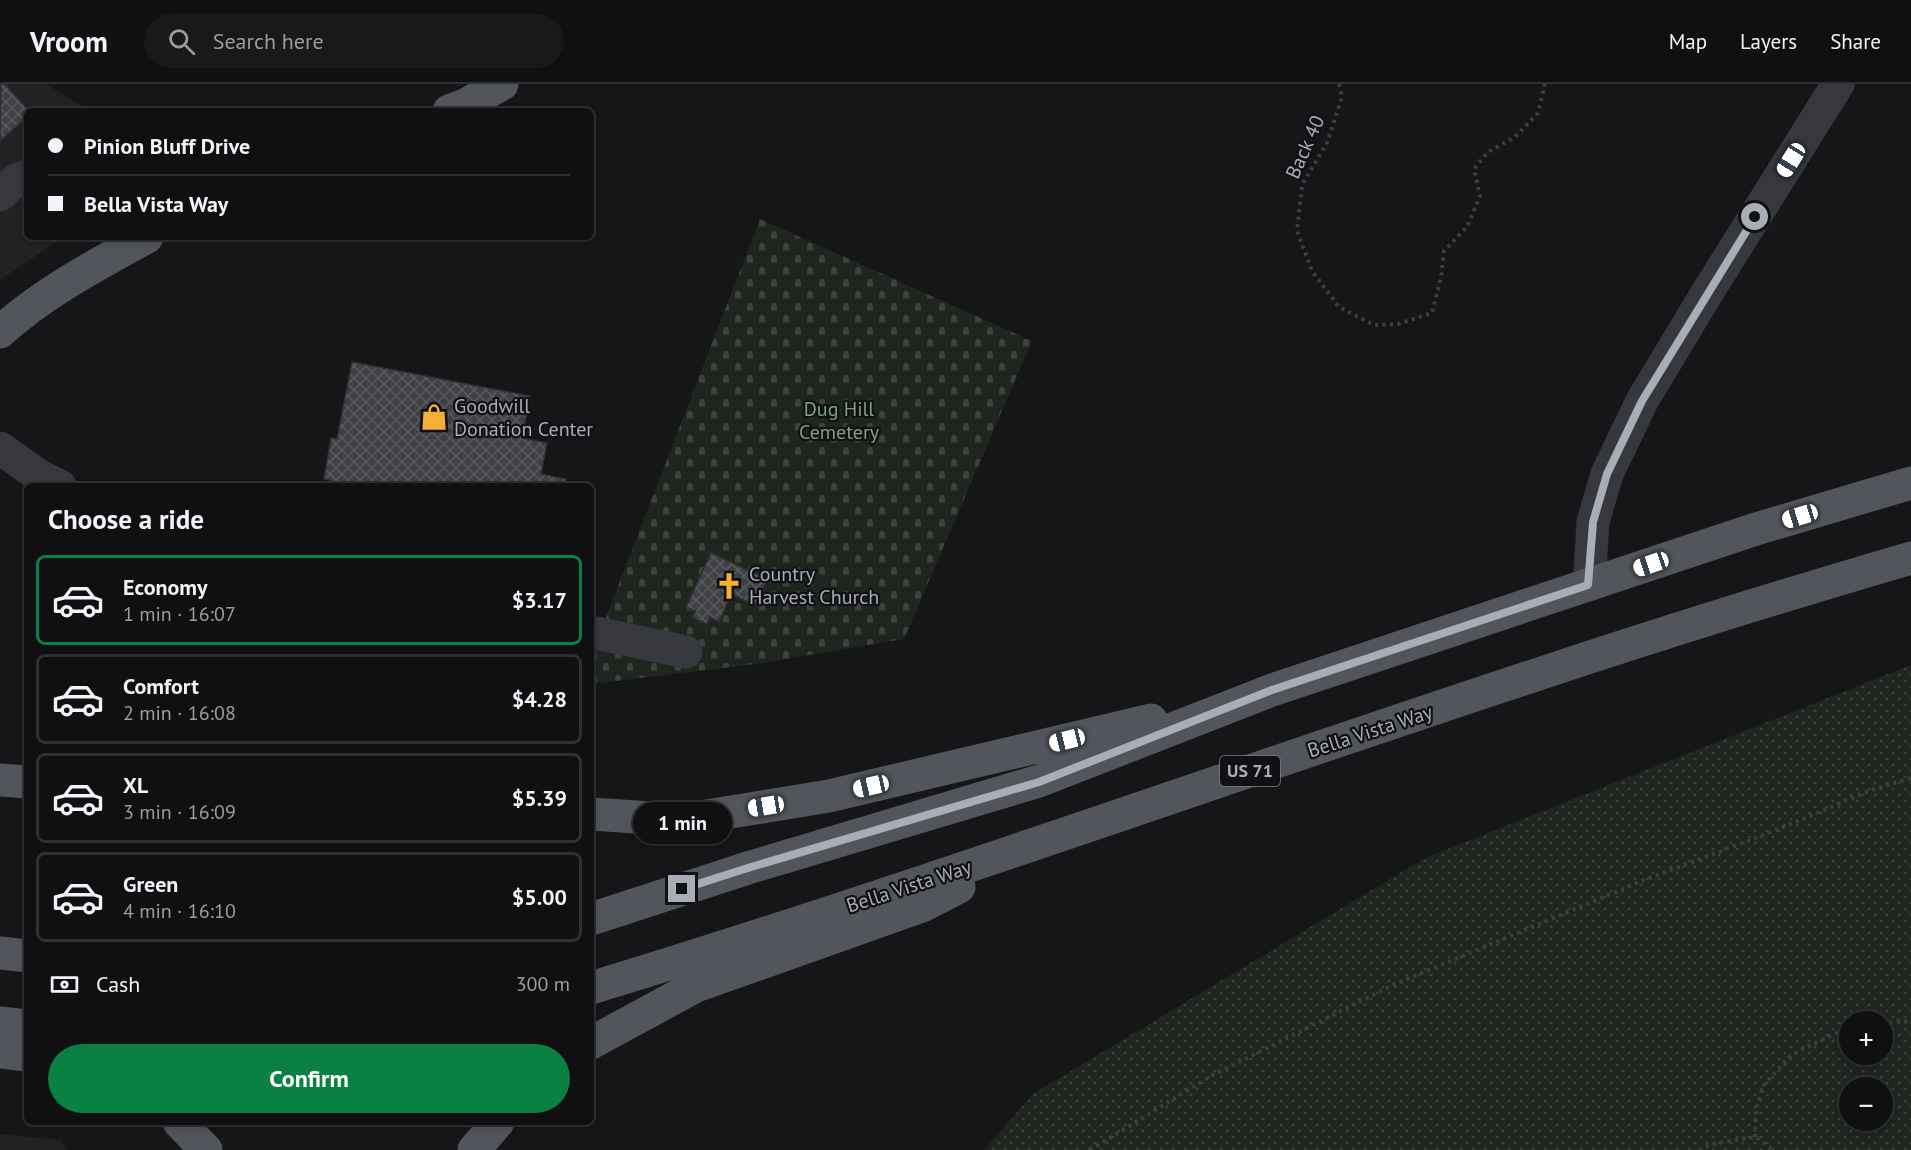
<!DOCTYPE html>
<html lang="en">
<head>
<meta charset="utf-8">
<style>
  :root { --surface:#101012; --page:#19191b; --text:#f1f3f6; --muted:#9c9d9f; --line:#303032; --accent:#0b8043 }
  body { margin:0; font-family:"PT Sans",sans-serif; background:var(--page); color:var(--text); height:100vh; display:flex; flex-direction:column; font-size:22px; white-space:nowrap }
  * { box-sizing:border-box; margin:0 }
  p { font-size:20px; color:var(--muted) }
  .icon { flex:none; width:33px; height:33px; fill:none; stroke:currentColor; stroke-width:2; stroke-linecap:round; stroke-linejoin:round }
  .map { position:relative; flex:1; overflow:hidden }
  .drawer { position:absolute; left:24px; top:399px; width:570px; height:642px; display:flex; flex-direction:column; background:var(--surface); border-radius:9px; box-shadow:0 3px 9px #0003,0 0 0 2px var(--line) }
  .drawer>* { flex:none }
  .hud { position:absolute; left:24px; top:24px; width:570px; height:132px; border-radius:9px; box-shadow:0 3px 9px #0003,0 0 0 2px var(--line); display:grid; align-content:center; height:132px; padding:0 24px; background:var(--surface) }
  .fabs { position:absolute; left:1839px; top:927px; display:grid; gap:12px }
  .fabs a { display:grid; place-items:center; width:54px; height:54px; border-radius:50%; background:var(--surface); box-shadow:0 3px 9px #0003,0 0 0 2px var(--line); font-size:30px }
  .end { position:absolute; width:27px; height:27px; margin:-14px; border:8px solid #a8adb8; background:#111; box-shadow:0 0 0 3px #111 }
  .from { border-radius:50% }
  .bubble { position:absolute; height:42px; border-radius:21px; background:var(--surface); box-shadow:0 3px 9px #0003,0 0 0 2px var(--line); font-size:20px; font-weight:800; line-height:42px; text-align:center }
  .car { position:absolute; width:18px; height:36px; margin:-18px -9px; border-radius:8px; box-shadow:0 0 4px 2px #0007; background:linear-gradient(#fff 24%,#345 0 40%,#fff 0 76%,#345 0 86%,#fff 0) }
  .hud b { display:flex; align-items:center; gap:21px; height:57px; font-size:22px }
  .hud b+b { border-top:2px solid var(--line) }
  .hud i { width:15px; height:15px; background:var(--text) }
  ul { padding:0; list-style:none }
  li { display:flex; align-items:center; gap:18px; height:90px; margin:0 12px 9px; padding:0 12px; border:3px solid var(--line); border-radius:9px }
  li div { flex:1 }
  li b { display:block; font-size:22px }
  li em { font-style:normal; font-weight:800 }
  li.on { border-color:var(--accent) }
  li>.icon { width:54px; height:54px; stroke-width:1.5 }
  h2 { padding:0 24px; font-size:27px; line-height:72px }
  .pay { display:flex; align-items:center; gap:15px; height:66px; padding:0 24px; font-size:22px }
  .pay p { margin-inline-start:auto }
  .action { display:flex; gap:12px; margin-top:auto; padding:12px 24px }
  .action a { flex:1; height:69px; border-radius:36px; background:var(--accent); color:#fff; font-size:24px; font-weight:800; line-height:69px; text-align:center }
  header { display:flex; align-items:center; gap:36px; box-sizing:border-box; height:84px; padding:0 30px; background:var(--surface); border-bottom:2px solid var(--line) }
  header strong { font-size:28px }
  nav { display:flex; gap:33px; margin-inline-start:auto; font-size:21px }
  .search { width:420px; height:54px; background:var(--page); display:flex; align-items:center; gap:15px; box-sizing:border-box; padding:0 21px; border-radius:33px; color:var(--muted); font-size:22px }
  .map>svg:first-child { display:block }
  .built { fill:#222225 }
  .grass { fill:url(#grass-dots); fill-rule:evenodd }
  .cemetery { fill:url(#cemetery-stones) }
  .building { fill:url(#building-cross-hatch); stroke:#303034; stroke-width:1.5 }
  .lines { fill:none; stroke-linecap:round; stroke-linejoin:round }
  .path { stroke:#3d3f44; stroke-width:4; stroke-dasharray:3 4.5; stroke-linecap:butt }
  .minor { stroke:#37383d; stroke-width:33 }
  .major { stroke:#53555c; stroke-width:33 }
  .route { stroke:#a8adb8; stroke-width:8 }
  .labels { text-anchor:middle; stroke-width:4.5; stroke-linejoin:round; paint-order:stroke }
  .shield { fill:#111113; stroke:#7b7e86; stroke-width:1.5 }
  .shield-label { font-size:18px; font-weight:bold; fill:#a8adb8 }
  .street-label { font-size:20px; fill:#a8adb8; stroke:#111113 }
  .poi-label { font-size:20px; fill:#a8adb8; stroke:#111113; text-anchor:start }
  .park-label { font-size:20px; fill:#7fa381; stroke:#111113 }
</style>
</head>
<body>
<header>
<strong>Vroom</strong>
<div class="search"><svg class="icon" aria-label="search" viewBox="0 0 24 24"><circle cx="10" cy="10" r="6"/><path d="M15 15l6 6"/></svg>Search here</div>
<nav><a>Map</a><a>Layers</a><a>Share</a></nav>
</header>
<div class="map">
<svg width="1911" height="1066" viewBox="0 0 1911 1066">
  <defs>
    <pattern id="grass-dots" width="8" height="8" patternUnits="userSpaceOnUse" patternTransform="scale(1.5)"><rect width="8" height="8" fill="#1e261f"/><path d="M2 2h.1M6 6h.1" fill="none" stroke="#3c433d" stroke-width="1.8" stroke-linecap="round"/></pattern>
    <pattern id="cemetery-stones" width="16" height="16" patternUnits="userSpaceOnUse" patternTransform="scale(1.5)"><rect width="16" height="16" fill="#1e261f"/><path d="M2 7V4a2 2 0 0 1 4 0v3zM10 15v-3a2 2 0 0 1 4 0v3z" fill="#3c433d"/></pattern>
    <pattern id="building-cross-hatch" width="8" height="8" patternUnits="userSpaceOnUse" patternTransform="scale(1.5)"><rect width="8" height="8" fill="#404145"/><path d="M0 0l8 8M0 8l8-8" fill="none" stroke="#595a5e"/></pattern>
  </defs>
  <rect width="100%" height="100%" fill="#161618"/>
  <path class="built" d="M0,0H46L90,27H27V153H64L0,196Z
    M0,1050L60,1056L67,1066H0Z"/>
  <path class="grass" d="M1911,581V1066H984L1033,1010L1425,774ZM1850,938H1882V970H1850ZM1850,1004H1882V1036H1850Z"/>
  <path class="cemetery" d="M760,135L1032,257L904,555L756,580L591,600V572Z"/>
  <path class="building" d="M1,0H5L29,27H27V33L0,57Z
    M352,278L530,312L522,354L547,359L541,390L566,395L564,402H329L330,396L324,395L331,354L337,355Z
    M711,469L767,495L755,521L731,510L719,538L710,533L707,540L692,533L696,527L686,523Z"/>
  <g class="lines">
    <path class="path" d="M1339,0L1342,13L1327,59L1302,101L1297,147L1312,187L1339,223L1374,241L1398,240L1432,229L1441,194L1444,167L1467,143L1480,112L1474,85L1488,68L1515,53L1538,29L1545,0
      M1882,940L1898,937L1911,938
      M1755,1053L1756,1025L1764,1001L1791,971L1842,946L1850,944
      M1090,1066L1211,992L1393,901L1642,797L1769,749L1871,706L1911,694
      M1699,1066L1712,1060L1755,1053L1773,1066"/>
    <path class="minor" d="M0,111L16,96L27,92
      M0,364L38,391L60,402
      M1589,501L1593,438L1607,390L1642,317L1707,209L1838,0
      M591,548L686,568"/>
    <path class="major" d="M449,27L465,21L502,0
      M0,248C43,209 96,181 147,153
      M0,696L27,698
      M591,730L682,736L829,712L1151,636
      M591,835L751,783L1039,697L1272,606L1756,445L1911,399
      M0,869L27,872
      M591,904C1034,769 1466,603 1911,474
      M0,939L27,942
      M591,959L696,902L922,822L959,803
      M0,968L27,971
      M179,1038L206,1066
      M474,1066L498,1038"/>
  </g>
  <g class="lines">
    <path class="route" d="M682,805L751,783L1039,698L1272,606L1588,501L1593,438L1607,390L1642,317L1755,133"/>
  </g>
  <defs>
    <symbol id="shop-bare" viewBox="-9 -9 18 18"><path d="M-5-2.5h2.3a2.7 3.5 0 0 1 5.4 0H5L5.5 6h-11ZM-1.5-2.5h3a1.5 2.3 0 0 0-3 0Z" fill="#f2b134" stroke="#111113" stroke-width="2.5" paint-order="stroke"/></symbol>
    <symbol id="church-bare" viewBox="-9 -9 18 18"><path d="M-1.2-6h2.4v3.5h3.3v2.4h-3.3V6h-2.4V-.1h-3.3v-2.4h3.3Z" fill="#f2b134" stroke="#111113" stroke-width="2.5" paint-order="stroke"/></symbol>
  </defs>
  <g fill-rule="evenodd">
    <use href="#shop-bare" x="415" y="314" width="38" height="38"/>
    <use href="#church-bare" x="710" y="483" width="38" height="38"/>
  </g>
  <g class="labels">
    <rect class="shield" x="1220" y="672" width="60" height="30" rx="4.5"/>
    <g class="shield-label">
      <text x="1250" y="693">US 71</text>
    </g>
    <g class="street-label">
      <text transform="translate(1305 63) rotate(-66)" y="7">Back 40</text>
      <text transform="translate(1370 647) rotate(-18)" y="7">Bella Vista Way</text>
      <text transform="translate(909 802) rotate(-18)" y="7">Bella Vista Way</text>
    </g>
    <g class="poi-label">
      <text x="454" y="329">Goodwill<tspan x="454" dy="23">Donation Center</tspan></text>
      <text x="749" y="497">Country<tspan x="749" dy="23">Harvest Church</tspan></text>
    </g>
    <g class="park-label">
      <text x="839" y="332">Dug Hill<tspan x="839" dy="23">Cemetery</tspan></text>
    </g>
  </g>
</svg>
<div class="fabs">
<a>+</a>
<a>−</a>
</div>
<i class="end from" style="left:1755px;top:133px"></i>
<i class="end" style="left:682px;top:805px"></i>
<div class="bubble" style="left:633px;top:718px;width:99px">1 min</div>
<i class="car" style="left:1791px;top:76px;rotate:212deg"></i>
<i class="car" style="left:1800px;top:432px;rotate:253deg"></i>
<i class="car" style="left:1651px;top:480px;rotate:251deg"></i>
<i class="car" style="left:1067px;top:656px;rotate:256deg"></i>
<i class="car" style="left:871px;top:702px;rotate:257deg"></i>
<i class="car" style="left:766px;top:722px;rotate:261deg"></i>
<div class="hud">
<b><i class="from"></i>Pinion Bluff Drive</b>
<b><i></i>Bella Vista Way</b>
</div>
<section class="drawer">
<h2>Choose a ride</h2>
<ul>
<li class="on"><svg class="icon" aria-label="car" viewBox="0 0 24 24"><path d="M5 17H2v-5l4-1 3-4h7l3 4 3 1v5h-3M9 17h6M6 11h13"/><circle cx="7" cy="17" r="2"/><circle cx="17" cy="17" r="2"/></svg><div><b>Economy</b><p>1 min · 16:07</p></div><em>$3.17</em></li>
<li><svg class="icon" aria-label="car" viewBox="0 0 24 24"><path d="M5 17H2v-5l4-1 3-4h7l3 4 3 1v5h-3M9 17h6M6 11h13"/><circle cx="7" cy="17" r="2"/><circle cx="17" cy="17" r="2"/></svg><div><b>Comfort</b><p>2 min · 16:08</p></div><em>$4.28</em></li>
<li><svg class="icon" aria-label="car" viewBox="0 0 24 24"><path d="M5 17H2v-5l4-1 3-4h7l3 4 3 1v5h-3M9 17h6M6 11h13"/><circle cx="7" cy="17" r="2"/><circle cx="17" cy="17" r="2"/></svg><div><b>XL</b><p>3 min · 16:09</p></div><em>$5.39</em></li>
<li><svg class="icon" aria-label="car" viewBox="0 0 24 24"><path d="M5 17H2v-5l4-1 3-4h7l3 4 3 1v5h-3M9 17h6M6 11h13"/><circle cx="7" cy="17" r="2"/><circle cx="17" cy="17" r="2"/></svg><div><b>Green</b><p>4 min · 16:10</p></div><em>$5.00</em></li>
</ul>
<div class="pay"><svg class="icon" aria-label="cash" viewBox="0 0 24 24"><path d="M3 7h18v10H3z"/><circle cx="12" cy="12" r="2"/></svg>Cash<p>300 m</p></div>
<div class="action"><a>Confirm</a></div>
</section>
</div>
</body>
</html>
